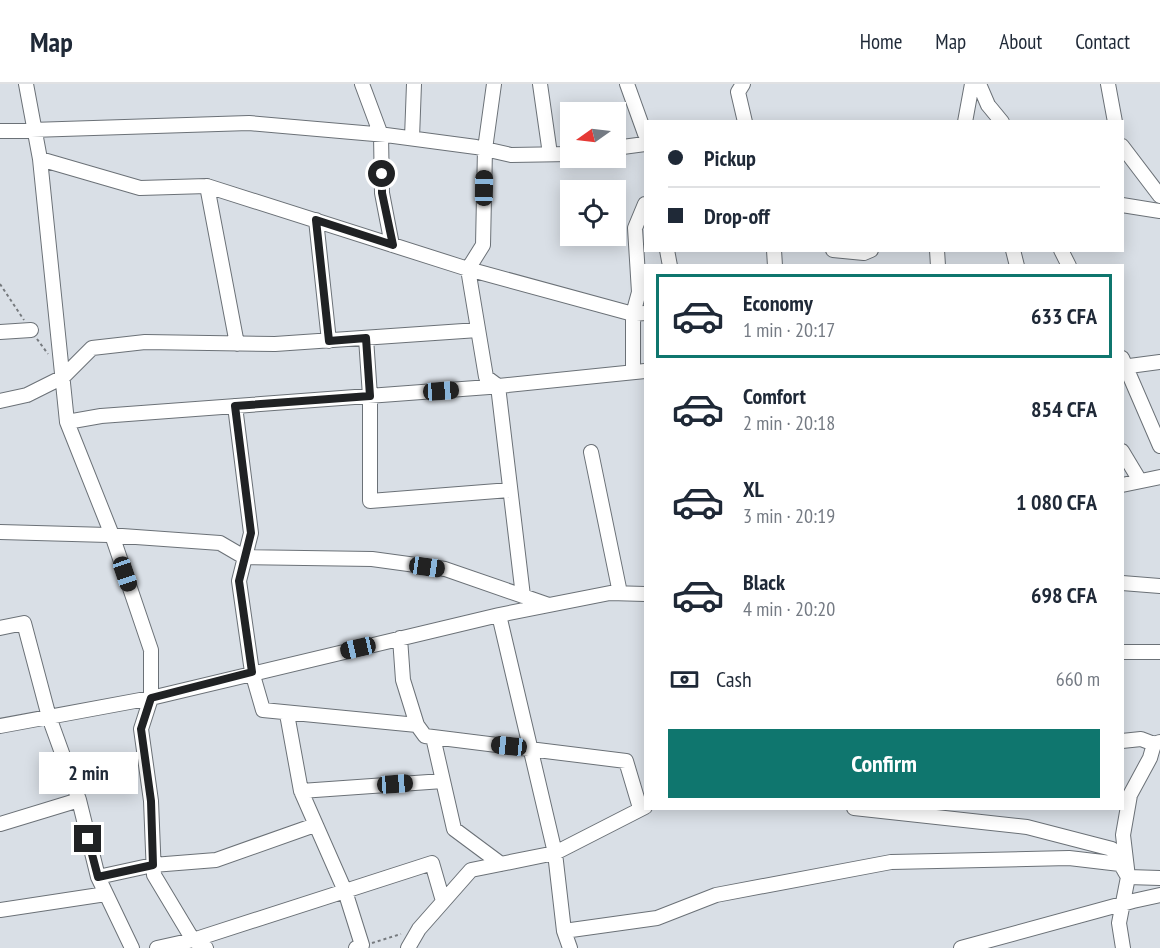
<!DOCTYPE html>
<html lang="en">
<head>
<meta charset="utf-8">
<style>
  :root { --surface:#fff; --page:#f6f6f7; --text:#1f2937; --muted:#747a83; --line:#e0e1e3; --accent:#0f766e }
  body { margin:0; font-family:"PT Sans Narrow",sans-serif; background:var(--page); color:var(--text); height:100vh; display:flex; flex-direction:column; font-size:22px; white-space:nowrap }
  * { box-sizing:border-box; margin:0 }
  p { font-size:20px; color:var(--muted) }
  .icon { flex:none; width:33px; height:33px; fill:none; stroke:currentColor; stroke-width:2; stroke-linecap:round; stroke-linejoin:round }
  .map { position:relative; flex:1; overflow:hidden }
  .sheet { position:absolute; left:644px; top:180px; width:480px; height:546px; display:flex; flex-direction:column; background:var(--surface); border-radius:0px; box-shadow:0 3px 15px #0003 }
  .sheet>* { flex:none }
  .top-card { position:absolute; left:644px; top:36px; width:480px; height:132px; border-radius:0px; box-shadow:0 3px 15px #0003; display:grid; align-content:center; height:132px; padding:0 24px; background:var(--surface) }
  .needle { width:39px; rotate:256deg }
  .controls { position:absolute; left:560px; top:18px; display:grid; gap:12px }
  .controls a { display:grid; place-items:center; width:66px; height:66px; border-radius:0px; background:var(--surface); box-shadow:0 3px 15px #0003; font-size:30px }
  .end { position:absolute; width:27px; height:27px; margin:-14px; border:8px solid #202224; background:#fff; box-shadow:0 0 0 3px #fff }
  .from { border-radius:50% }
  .bubble { position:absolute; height:42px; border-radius:0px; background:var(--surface); box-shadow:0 3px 15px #0003; font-size:20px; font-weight:800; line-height:42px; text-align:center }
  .car { position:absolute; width:18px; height:36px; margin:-18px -9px; border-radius:8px; box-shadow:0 0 4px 2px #0007; background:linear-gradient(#222 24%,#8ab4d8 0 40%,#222 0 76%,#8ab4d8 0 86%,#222 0) }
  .top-card b { display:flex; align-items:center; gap:21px; height:57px; font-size:22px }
  .top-card b+b { border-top:2px solid var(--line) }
  .top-card i { width:15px; height:15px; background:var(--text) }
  ul { padding:10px 0 0; list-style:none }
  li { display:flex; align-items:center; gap:18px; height:84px; margin:0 12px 9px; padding:0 12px; border:3px solid transparent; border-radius:0px }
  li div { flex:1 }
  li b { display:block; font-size:22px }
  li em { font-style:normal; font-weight:800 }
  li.on { border-color:var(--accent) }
  li>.icon { width:54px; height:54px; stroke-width:1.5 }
  .pay { display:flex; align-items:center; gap:15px; height:66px; padding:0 24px; font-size:22px }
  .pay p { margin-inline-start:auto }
  .cta { display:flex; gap:12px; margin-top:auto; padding:12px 24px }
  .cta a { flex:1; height:69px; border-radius:0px; background:var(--accent); color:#fff; font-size:24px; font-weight:800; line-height:69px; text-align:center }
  header { display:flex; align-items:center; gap:36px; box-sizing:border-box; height:84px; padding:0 30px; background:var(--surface); border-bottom:2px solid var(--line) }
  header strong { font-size:28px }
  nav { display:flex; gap:33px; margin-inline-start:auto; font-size:21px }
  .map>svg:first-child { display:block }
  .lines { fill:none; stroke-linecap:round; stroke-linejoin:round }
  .minor-casing { stroke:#6b7177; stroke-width:16 }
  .path { stroke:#767a7e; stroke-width:2; stroke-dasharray:3 3; stroke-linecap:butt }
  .minor { stroke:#fff; stroke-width:14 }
  .route { stroke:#202224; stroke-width:8 }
</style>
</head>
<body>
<header>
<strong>Map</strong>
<nav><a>Home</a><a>Map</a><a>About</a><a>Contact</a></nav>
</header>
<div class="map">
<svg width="1160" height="864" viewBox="0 0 1160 864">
  <rect width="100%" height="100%" fill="#d9dfe6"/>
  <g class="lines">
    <defs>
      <path id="minor" d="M26,0L40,75L67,338L112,451L151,566V614L141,645L151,717L154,791L193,856L206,864
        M362,0L381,51L382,109L392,161
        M494,0L485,65L483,161L468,185L486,293L498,302L523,512
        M540,0L550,70
        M627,0L645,50
        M743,0L738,8L745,38
        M979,0L988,21L1002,38
        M1108,0L1115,38
        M965,38L972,0
        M0,47L249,39L386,51L476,63L511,71L570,70
        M412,54L414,0
        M1122,62L1160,112
        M615,64L645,60
        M40,75L140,104L207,102L468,185L633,230L645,229
        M207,102L237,260
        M1122,121L1160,127
        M316,136L329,257
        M667,166L670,182
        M774,166L775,182
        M833,166L864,169L871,166
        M937,166L938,182
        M1013,166L1017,182
        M1061,166L1069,182
        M0,248L31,246
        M366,254L370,312V417L510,406
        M1122,274L1160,362
        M1122,283L1160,278
        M633,288V230L639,208L635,144L645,120
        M0,317L27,311L63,293L92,264L145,258L275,260L478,246
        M235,322L251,449L239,497L252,588L263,626L417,641L425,652L626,677L640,724
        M67,338L101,332L489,303L645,287
        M1122,367L1140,397
        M591,368L620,509
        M1122,401L1160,393
        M0,448L108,451L220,459L244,473L372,475L445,485L549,521
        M1122,499L1160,502
        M499,531L555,769L564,847L570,864
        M0,544L24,539L49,633L79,716L98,793L132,864
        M400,554L403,596L417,641
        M1122,568H1160
        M287,630L301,707L345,807L362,861L356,864
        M0,642L151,614L499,531L610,509L645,510
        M433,653L454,745L501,780
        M1122,657L1141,655L1154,660L1160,658
        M301,707L443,697
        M854,724L1027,743L1112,765L1128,793L1160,794
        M0,740L79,716
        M98,793L153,781L216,776L315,741
        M0,826L106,810
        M564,847L657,834L716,811L891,778L1069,774L1120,780
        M157,864L193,856L432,779L443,817
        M408,864L419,845L471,786L555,769L645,723
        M961,864L1133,817L1160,811
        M1123,864L1119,839L1128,793L1123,751L1130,711L1150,674L1154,660"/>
    </defs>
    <use href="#minor" class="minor-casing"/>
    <path class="path" d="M0,200L24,236
      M37,255L48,270
      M372,859L401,850"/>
    <use href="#minor" class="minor"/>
  </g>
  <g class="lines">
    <path class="route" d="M88,755L98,793L153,781L151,717L141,645L151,614L252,588L239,497L251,449L235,322L370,312L366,254L329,257L316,136L393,161L382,109V90"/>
  </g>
</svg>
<div class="controls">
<a><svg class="needle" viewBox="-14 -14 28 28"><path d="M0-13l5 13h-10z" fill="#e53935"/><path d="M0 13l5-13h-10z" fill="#747a83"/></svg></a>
<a><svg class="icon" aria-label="locate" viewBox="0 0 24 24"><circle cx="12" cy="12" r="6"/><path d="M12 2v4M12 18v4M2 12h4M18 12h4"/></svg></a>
</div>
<i class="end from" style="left:382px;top:90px"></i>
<i class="end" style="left:88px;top:755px"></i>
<div class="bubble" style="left:39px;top:668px;width:99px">2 min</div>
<i class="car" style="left:484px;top:104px;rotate:1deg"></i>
<i class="car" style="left:441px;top:307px;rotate:86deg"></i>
<i class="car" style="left:427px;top:483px;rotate:98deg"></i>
<i class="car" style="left:125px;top:490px;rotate:161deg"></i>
<i class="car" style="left:358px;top:564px;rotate:257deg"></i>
<i class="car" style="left:509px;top:662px;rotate:276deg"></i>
<i class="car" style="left:395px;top:700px;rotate:86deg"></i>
<div class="top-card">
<b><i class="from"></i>Pickup</b>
<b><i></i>Drop-off</b>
</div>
<section class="sheet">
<ul>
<li class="on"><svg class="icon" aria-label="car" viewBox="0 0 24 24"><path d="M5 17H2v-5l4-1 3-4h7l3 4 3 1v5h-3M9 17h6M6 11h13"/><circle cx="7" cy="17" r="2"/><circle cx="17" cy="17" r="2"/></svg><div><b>Economy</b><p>1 min · 20:17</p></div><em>633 CFA</em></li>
<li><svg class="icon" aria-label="car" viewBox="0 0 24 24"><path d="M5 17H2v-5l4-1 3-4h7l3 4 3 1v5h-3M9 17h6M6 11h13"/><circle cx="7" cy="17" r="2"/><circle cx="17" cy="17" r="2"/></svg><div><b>Comfort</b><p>2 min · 20:18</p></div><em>854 CFA</em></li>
<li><svg class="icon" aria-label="car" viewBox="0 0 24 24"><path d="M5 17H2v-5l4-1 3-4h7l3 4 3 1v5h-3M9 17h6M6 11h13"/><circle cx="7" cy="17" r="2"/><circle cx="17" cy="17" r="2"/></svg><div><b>XL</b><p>3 min · 20:19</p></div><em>1 080 CFA</em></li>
<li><svg class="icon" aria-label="car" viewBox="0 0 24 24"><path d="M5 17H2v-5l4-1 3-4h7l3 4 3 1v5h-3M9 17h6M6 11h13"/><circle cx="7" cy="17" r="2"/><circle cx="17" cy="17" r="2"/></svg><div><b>Black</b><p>4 min · 20:20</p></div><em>698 CFA</em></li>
</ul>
<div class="pay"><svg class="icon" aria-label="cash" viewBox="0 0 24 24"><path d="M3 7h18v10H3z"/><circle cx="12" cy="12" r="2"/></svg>Cash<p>660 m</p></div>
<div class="cta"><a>Confirm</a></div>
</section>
</div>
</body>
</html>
